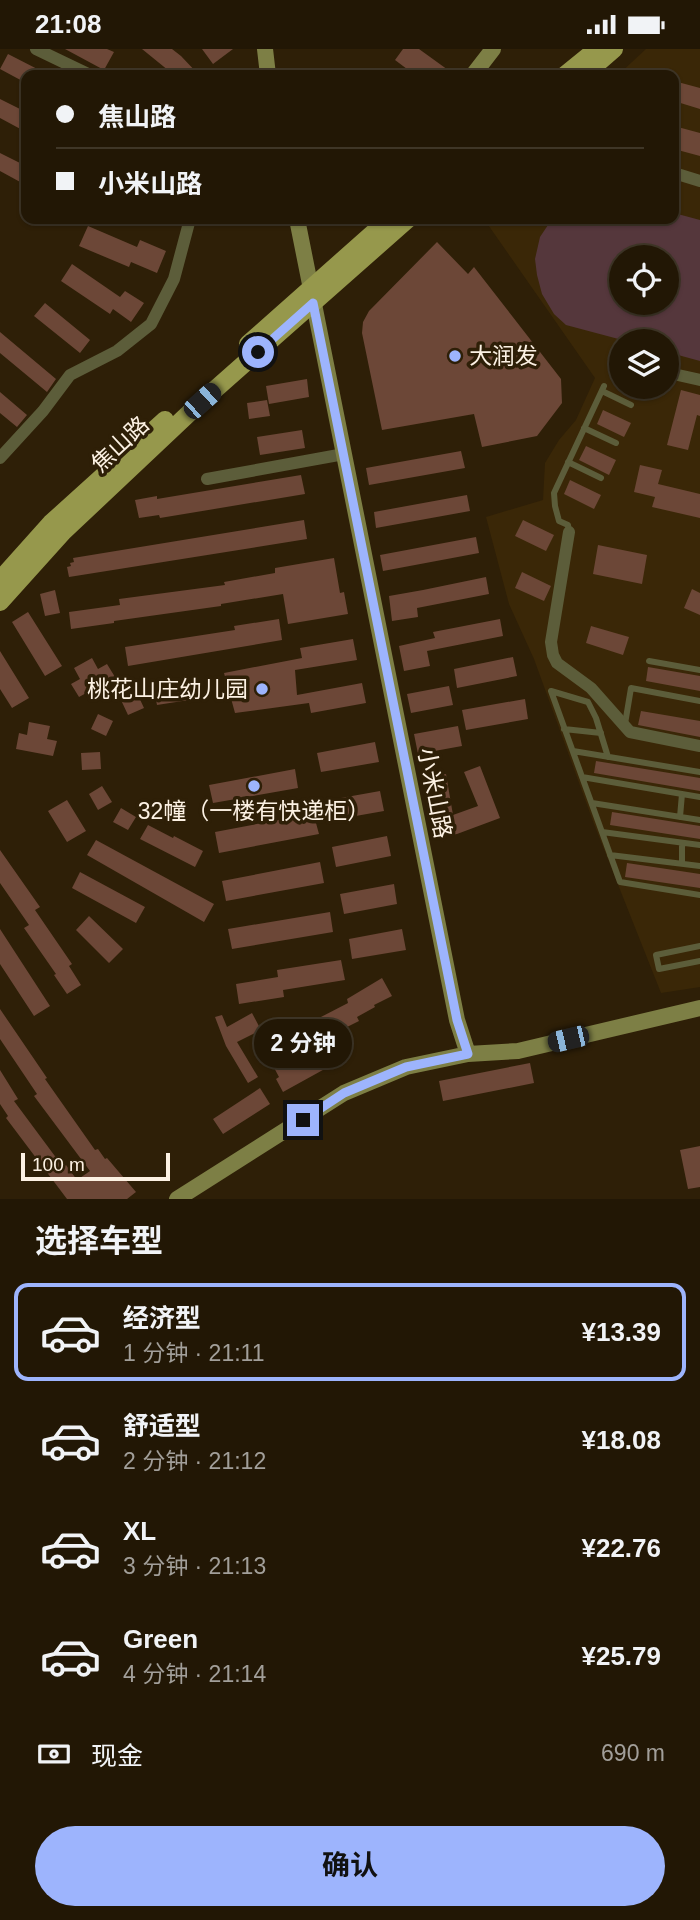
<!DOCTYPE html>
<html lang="zh">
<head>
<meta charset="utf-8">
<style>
  :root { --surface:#221705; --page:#2e2413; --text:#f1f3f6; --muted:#a29f9a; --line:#3f3627; --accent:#9db4fd }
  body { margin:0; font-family:Helvetica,"Noto Sans SC",sans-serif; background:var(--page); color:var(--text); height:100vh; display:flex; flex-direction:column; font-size:26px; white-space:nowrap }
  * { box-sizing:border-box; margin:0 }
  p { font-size:23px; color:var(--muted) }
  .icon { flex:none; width:38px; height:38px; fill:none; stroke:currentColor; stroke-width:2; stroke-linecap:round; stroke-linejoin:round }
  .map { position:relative; height:1150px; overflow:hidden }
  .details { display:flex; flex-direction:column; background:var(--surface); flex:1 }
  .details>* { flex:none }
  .hud { position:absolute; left:21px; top:21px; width:658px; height:154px; border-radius:14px; box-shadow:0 2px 5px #0004,0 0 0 2px var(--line); display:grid; align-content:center; height:154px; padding:0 35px; background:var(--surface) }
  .buttons { position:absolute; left:609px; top:196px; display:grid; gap:14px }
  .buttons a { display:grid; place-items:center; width:70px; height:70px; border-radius:50%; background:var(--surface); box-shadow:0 2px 5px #0004,0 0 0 2px var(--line); font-size:35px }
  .scale { position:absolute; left:21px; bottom:18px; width:149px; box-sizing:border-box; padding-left:7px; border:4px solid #fcf1e3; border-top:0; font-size:19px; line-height:24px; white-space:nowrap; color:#fcf1e3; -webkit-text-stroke:5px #2e1f07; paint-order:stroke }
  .end { position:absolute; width:32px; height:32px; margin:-16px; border:9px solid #9db4fd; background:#111; box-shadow:0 0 0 4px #111 }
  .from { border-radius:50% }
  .bubble { position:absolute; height:49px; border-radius:24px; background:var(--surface); box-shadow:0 2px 5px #0004,0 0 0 2px var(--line); font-size:23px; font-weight:700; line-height:49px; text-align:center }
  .car { position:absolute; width:21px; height:42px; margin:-21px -10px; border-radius:9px; box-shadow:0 0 5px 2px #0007; background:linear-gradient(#222 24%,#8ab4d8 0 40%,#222 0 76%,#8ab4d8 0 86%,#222 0) }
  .hud b { display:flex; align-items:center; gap:24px; height:66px; font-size:26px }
  .hud b+b { border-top:2px solid var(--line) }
  .hud i { width:18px; height:18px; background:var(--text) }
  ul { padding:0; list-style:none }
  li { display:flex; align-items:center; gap:21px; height:98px; margin:0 14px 10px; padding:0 21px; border:4px solid transparent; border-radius:14px }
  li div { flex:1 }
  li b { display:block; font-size:26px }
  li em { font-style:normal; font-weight:700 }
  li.current { border-color:var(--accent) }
  li>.icon { width:63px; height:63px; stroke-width:1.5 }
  h2 { padding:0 35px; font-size:32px; line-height:84px }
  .pay { display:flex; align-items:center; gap:18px; height:77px; padding:0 35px; font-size:26px }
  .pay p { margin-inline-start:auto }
  .button { display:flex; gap:14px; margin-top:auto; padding:14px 35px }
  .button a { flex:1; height:80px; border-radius:42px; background:var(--accent); color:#111; font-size:28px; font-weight:700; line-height:80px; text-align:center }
  .status { display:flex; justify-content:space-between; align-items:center; height:49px; padding:0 35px; background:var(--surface); direction:ltr }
  .status svg { height:19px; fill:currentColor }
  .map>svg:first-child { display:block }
  .built { fill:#3a2707; fill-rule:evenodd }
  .green { fill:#55373c; fill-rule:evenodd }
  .building { fill:#6c4737 }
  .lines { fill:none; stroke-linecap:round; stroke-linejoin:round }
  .lane { stroke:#5c5d3a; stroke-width:6 }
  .street { stroke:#5c5d3a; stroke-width:12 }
  .secondary { stroke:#7d7f45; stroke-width:16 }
  .primary { stroke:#96984c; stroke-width:18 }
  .route { stroke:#9db4fd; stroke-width:9 }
  .poi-dot { fill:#9db4fd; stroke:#2e1f07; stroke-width:2.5 }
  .labels { text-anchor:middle; stroke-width:7; stroke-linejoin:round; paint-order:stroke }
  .poi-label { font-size:23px; fill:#fcf1e3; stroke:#2e1f07; text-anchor:start }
  .street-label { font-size:23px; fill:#fcf1e3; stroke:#2e1f07 }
</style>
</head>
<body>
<div class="status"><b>21:08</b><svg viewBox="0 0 49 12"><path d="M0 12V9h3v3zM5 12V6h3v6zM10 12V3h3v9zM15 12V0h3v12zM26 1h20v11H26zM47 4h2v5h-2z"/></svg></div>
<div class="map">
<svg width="700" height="1150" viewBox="0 0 700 1150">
  <rect width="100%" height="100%" fill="#2e1f07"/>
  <path class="built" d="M646,0H700V938L661,944L594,775L534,610L509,555L486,468L543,451L545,414L559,391L576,371L595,329L484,170H674V26H618ZM621,208H667V254H621ZM621,292H667V338H621Z"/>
  <path class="green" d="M674,164L700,171V312L667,303V292H626L566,276L554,265L542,245L537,226L535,210L540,188L552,170H674ZM621,208H667V254H621Z"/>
  <path class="building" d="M65,0H107L114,3L104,21Z
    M142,0H172L181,7L199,26H174Z
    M202,0H233L213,15Z
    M403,0H419L455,26H415L395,11Z
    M8,5L49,26H26V34L0,20Z
    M674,32L700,39V60L674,52Z
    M0,50L26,63V83L0,69Z
    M674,77L700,84V107L674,100Z
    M0,104L26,117V126L22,134L0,122Z
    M88,177L137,198L140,191L166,202L157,224L131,213L129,218L79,197Z
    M437,193L468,225L474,218L561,330L562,354L537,387L482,398L474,365L382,381L362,284L363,273L369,262Z
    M72,215L120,248L125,242L144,254L131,273L113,260L110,265L61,232Z
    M45,254L90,291L80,304L34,267Z
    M0,283L56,330L47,343L0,304Z
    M307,330L309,348L269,355L266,337Z
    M616,338H647L641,350Z
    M681,341L700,346V367L697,366L688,401L667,396Z
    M0,343L27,366L17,378L0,364Z
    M267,351L270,367L249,370L247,354Z
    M603,361L631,374L624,388L597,375Z
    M302,381L305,399L260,406L257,388Z
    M586,397L616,411L609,426L579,411Z
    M461,402L465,419L369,436L366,419Z
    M640,416L662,421L658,435L700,445V469L652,458L655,448L634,443Z
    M301,426L305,445L160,469L159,466L139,469L135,451L157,447V450Z
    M570,431L601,446L594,460L564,445Z
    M467,446L470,462L376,479L374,463Z
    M304,471L307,490L69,528L67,518L71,517L70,514L74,513L73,509Z
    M523,471L554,486L546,502L515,487Z
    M476,488L479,504L383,522L380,506Z
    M598,496L647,506L642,535L593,525Z
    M334,509L340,544L344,543L348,565L288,575L283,545L221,555V557L114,572V574L71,580L69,563L120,556L119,550L225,536L224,533L275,524V519Z
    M522,523L551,537L544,552L515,539Z
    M486,528L489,545L417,559L418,568L392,572L389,547L423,541Z
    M692,540L700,544V566L684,559Z
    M55,541L60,564L45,567L40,545Z
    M28,563L62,617L45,627L12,573Z
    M279,570L282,591L128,617L125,598L235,581L234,577Z
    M500,570L503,587L427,602L430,617L404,622L399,597L435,589L433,583Z
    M591,577L629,588L623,606L586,594Z
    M353,590L357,611L295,621L297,646L362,634L366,654L311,664L309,654L235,664L224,624L302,609L300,599Z
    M0,602L29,649L12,659L0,640Z
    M513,608L517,627L457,639L454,620Z
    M92,609L98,620L107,615L115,628L79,648L71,635L80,630L74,619Z
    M648,618L700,627V642L646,632Z
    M186,635L189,651L157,656L154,640Z
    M449,637L453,656L411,664L407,645Z
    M137,644L144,659L128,666L121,651Z
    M525,650L528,670L466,681L462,661Z
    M641,662L700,672V688L638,676Z
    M98,665L113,672L106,687L91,680Z
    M29,673L50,677L47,690L57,692L53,707L16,700L19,684L27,686Z
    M458,677L462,697L418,705L414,685Z
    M375,693L379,713L321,723L317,704Z
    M100,703L101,720L82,721L81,704Z
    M596,712L700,729V742L594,724Z
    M480,717L500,769L457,785L438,788L428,728L446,725L453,766L478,757L464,723Z
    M295,720L298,739L213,754L209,736Z
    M102,737L112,753L98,761L89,745Z
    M380,742L384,762L316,774L319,785L219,804L215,783L326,762L324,752Z
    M67,751L86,782L67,793L48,762Z
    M121,759L136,768L128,781L113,773Z
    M612,763L700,777V790L610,776Z
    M148,776L173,789L174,787L203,802L195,818L140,790Z
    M387,787L391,807L336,818L332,798Z
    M96,791L214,855L204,873L87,806Z
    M0,801L40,858L35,861L72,915L69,917L81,936L67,945L54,926L56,925L24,879L29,876L0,834Z
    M320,813L324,834L226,852L222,832Z
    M627,814L700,825V839L625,828Z
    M80,823L145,858L136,874L72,839Z
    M394,835L397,855L344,865L340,845Z
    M330,863L333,883L232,900L228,880Z
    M89,867L123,900L109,914L76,881Z
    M0,880L50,957L34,967L0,915Z
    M402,880L406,901L352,910L349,890Z
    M341,911L345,931L283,941L284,948L239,955L236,935L278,928L277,921Z
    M382,929L392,947L374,956L375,958L357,968L359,972L337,983L350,1006L283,1043L276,1030L279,1028L263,998L348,954L347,950Z
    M0,960L47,1029L45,1030L95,1101L98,1100L105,1110L107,1109L136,1143L127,1150H67L6,1069L8,1067L0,1055V1021L18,1050L14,1052L63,1118L66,1116L77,1131L90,1122L34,1047L37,1045L0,990Z
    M252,964L261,981L237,993L258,1028L248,1034L226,997L215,968L222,966L227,978Z
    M530,1014L534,1034L443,1052L439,1032Z
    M260,1039L270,1055L223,1085L213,1070Z
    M700,1097V1138L688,1140L680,1101Z"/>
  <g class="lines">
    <path class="lane" d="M602,342L631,356
      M584,379L616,394
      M568,413L601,429
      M569,483L568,476L559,472L555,457L554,444L604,337
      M649,612L700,621
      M551,642L620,833L700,846
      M551,642L588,653L596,669L608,708
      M625,675L631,639L700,652
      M564,680L601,684
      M573,702L700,723
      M582,728L700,748
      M592,754L700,771
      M680,768L682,745
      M602,783L700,796
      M682,794V814
      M610,806L700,817
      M700,897L656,906L659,920L700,912"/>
    <path class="street" d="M36,0L90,26
      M674,124L700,132
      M669,324L700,331
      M0,409L43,362L70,326L117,302L151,275L174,230L190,170
      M207,430L344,405
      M569,483L551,593L553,606L557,614L591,639L630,683L700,697"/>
    <path class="secondary" d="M265,0L268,26
      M473,26L493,0
      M297,170L457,971L468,1005
      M177,1150L344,1044L406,1018L468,1005L518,1002L700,959"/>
    <path class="primary" d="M591,20L614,0
      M565,26L597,0
      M248,295L389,170
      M0,531L51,474L165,371
      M0,553L63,483L202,352L408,170"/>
  </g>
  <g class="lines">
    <path class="route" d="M258,303L313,254L457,971L468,1005L406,1018L344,1044L303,1071"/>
  </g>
  <g class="poi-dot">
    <circle cx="455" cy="307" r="7"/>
    <circle cx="262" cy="640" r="7"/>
    <circle cx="254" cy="737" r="7"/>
  </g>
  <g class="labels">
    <g class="poi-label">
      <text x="469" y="315">大润发</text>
      <text x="248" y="648" text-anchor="end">桃花山庄幼儿园</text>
      <text x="254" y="770" text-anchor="middle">32幢（一楼有快递柜）</text>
    </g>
    <g class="street-label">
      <text transform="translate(120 395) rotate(-43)" y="8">焦山路</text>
      <text transform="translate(435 744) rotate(79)" y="8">小米山路</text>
    </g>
  </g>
</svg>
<div class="buttons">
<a><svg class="icon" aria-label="locate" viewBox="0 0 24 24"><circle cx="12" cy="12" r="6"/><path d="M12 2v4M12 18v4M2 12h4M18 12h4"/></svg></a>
<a><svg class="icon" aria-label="layers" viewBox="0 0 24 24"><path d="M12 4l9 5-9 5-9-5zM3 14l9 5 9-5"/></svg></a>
</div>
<div class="scale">100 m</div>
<i class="end from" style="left:258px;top:303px"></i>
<i class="end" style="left:303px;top:1071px"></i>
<div class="bubble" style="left:254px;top:970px;width:98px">2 分钟</div>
<i class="car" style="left:202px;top:352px;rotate:48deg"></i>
<i class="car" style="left:568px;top:990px;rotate:257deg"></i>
<div class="hud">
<b><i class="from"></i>焦山路</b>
<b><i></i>小米山路</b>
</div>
</div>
<section class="details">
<h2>选择车型</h2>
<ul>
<li class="current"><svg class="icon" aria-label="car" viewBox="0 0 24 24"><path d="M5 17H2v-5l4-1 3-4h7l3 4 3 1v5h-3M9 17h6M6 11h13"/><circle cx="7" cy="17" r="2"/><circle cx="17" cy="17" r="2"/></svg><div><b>经济型</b><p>1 分钟 · 21:11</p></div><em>¥13.39</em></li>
<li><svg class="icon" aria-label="car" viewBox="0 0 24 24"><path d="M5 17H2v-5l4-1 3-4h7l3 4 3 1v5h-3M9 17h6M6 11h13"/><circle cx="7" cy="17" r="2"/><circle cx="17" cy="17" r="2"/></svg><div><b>舒适型</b><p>2 分钟 · 21:12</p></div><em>¥18.08</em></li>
<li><svg class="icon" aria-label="car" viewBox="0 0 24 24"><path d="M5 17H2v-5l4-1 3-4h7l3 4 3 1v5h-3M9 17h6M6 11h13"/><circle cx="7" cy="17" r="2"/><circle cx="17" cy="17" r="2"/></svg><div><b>XL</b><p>3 分钟 · 21:13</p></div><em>¥22.76</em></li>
<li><svg class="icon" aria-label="car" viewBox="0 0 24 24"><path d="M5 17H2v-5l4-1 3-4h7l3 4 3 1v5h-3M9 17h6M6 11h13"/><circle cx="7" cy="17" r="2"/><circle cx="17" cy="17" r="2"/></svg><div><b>Green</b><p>4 分钟 · 21:14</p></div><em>¥25.79</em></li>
</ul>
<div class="pay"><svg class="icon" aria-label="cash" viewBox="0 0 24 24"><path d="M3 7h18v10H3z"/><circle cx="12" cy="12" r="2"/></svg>现金<p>690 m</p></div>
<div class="button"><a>确认</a></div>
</section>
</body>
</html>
